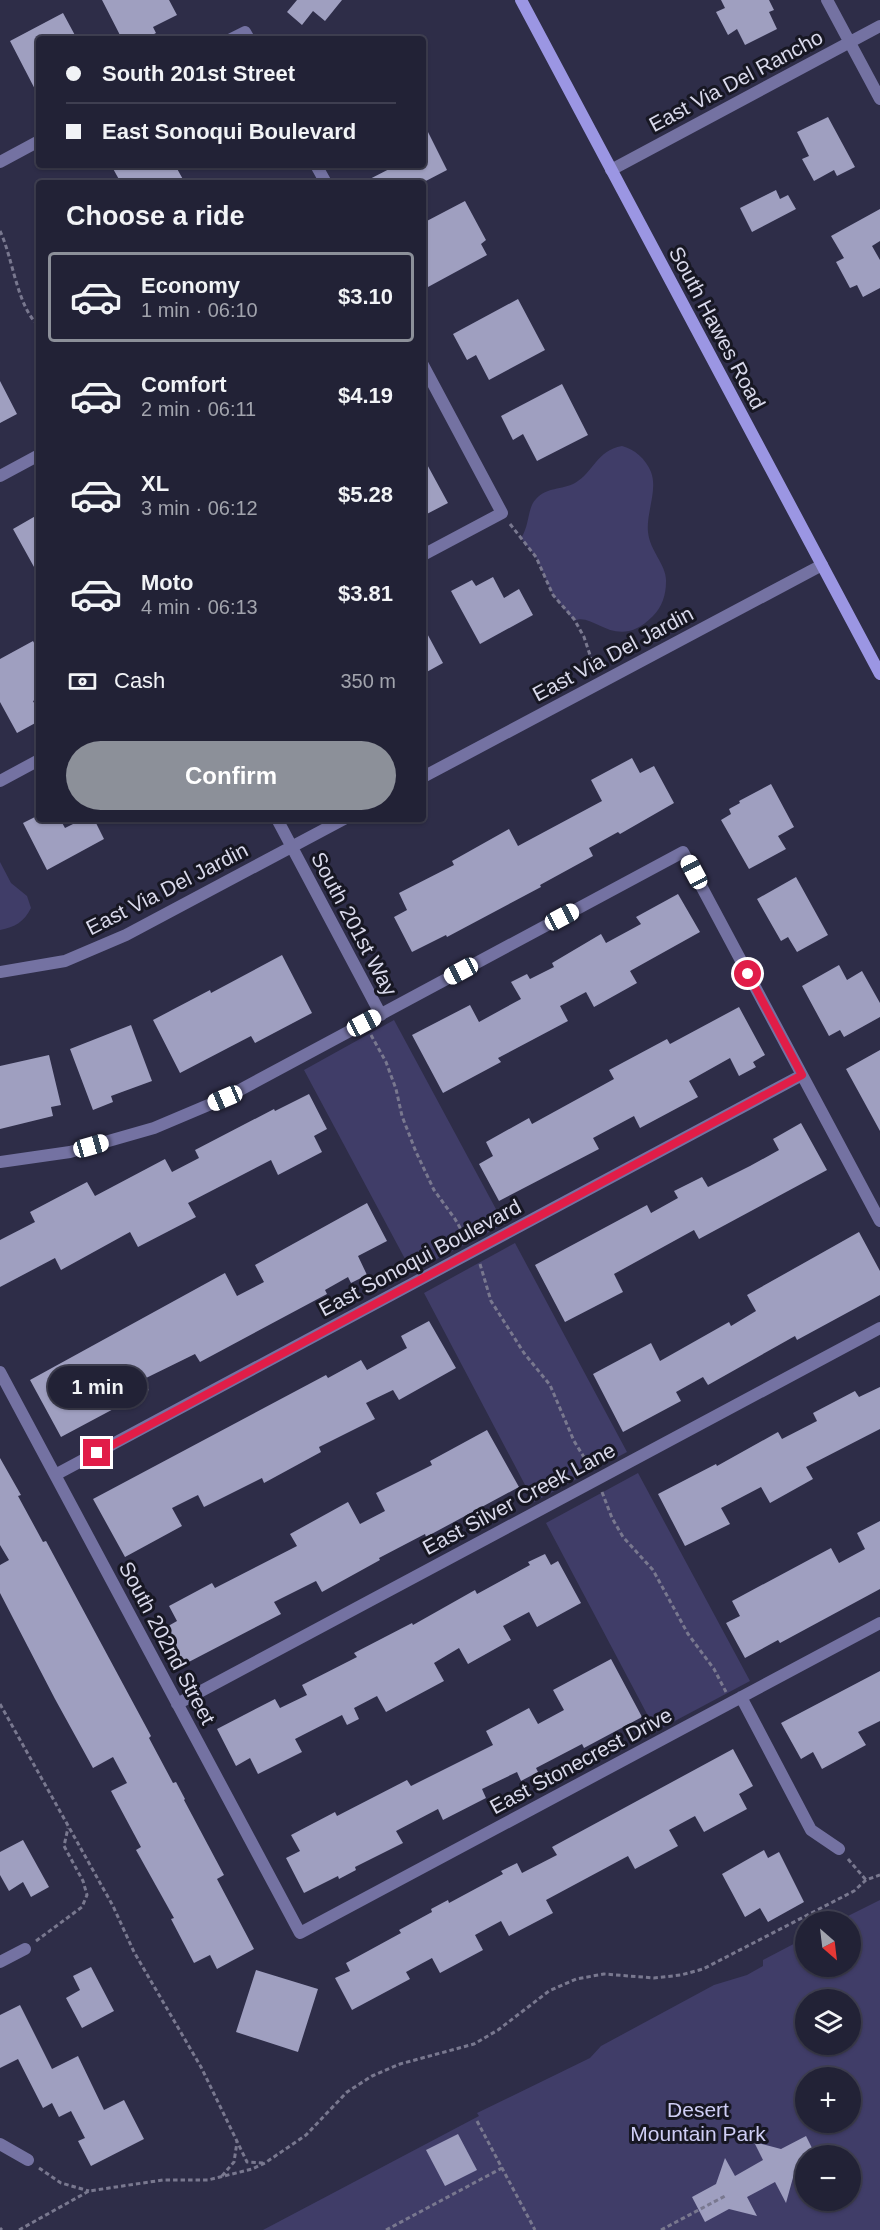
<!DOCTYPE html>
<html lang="en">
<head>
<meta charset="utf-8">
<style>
  :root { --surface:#222236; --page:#2e2f42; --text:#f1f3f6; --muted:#a2a4ad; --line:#3f3f51; --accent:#8c9099 }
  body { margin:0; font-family:Arial,sans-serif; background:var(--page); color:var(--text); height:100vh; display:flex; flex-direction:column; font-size:22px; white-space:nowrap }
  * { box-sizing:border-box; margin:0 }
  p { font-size:20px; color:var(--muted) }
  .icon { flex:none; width:33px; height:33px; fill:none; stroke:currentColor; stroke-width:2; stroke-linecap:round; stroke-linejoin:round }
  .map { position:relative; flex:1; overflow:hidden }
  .details { position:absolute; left:36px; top:180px; width:390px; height:642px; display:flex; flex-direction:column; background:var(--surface); border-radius:6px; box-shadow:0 2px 4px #0004,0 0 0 2px var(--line) }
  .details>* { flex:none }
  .banner { position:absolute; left:36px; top:36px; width:390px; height:132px; border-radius:6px; box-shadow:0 2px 4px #0004,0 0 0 2px var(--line); display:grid; align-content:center; height:132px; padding:0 30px; background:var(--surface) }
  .needle { width:39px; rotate:152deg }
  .fabs { position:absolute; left:795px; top:1911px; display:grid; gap:12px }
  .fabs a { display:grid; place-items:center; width:66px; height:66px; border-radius:50%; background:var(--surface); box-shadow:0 2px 4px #0004,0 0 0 2px var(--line); font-size:30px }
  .end { position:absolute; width:27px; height:27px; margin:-14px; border:8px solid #e11d48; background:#fff; box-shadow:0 0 0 3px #fff }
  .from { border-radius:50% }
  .bubble { position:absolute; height:42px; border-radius:21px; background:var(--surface); box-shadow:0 2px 4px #0004,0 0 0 2px var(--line); font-size:20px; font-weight:700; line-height:42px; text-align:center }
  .car { position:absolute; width:18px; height:36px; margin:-18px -9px; border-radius:8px; box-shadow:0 0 4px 2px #0007; background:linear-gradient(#fff 24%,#345 0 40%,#fff 0 76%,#345 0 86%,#fff 0) }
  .banner b { display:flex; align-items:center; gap:21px; height:57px; font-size:22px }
  .banner b+b { border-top:2px solid var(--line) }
  .banner i { width:15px; height:15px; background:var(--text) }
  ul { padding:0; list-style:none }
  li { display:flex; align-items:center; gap:18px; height:90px; margin:0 12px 9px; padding:0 18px; border:3px solid transparent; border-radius:6px }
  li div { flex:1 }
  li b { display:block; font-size:22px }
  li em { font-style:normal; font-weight:700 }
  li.selected { border-color:var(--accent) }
  li>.icon { width:54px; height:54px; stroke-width:1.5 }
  h2 { padding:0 30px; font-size:27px; line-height:72px }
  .pay { display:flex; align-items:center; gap:15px; height:66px; padding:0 30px; font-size:22px }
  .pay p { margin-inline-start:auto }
  .primary-button { display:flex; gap:12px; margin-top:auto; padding:12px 30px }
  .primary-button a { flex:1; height:69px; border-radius:36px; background:var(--accent); color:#fff; font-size:24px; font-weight:700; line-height:69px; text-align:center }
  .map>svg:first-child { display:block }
  .green { fill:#403d68; fill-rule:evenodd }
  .building { fill:#9f9fc0 }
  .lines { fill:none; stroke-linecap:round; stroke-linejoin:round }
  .path { stroke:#79788f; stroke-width:3; stroke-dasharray:4.5 3; stroke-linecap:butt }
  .street { stroke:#7472a2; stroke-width:12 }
  .secondary { stroke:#9b96e3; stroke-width:12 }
  .route { stroke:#e11d48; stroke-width:8 }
  .labels { text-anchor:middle; stroke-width:6; stroke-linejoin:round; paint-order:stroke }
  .street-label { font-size:21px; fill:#d9d9eb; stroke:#171723 }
  .park-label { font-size:21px; fill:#cfcef5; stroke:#171723 }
</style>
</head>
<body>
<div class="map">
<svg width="880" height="2230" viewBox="0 0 880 2230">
  <rect width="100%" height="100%" fill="#2e2d48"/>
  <path class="green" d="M622,446C634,449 646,459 651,472C658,490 646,513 648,532C650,552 667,565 666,582C666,595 662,607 653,616C616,654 593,610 574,621L553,595L536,557L521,538C530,525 527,508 536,499C546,487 562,490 575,483C594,472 596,451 622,446Z
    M0,862L11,883L27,896L31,908C24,922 15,927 0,930Z
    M394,1020L504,1224L412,1272L304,1070Z
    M515,1243L627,1452L534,1502L424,1293Z
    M638,1473L750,1681L656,1731L546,1523Z
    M880,1900V2230H263L479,2116L477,2113L590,2058L601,2046L714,1985L747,1975L763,1966V1960L805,1938L806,1966H850V1922L838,1921ZM806,2000H850V2044H806ZM806,2078H850V2122H806ZM806,2156H850V2200H806Z"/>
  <path class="building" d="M102,0H169L177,15L153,27L156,33L144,39H122Z
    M297,0H342L325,21L313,11L302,25L287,12Z
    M721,0H769L774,10L769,12L777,29L745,45L737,29L728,35L716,12L725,8Z
    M63,13L77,39H39V97L10,41Z
    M828,117L855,167L837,176L834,170L814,181L802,159L809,156L797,132Z
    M423,122L447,170L422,183H362L397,165H423Z
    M111,165H175L185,183H121Z
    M776,190L780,199L788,195L796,209L752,232L740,208Z
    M465,201L486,240L481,244L487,255L428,287L423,276V223Z
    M880,209V241L872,246L880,260V288L863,297L857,285L850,288L836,262L844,258L831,236Z
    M518,299L545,350L489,380L476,355L467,360L453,334Z
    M0,381L17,414L0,423Z
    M562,384L588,435L537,461L523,434L513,440L501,416Z
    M423,457L448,503L423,516Z
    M39,514V576L13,529Z
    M493,577L504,598L519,589L533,615L480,644L451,591L472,580L476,586Z
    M423,626L443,663L423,674Z
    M33,641L39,652V698L33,701L39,712V721L17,733L0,702V659Z
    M632,758L640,773L654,766L674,803L620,834L618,832L589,848L593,856L540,885L541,887L447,937L446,935L412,952L394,917L407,910L399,893L454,865L452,861L509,829L518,846L602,801L591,780Z
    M771,784L794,827L778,836L786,849L749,869L721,820L731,814L729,809L740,803L739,801Z
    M39,815V819H60L65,828L83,819H94L104,839L47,870L23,823Z
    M796,877L828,935L797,952L788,937L781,941L757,899Z
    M678,894L700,932L630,971L637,983L594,1007L586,992L560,1006L568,1021L498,1058L501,1062L443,1093L412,1035L470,1005L479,1022L521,999L511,982L527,974L530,979L554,967L552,963L601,934L606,943L641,924L636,917Z
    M282,955L312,1013L255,1043L251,1036L180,1073L153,1020L210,990L211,993Z
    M839,965L847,980L862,971L880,1003V1017L844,1037L840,1030L829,1036L802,986Z
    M739,1007L765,1055L753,1062L756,1067L739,1076L730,1058L689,1081L698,1097L640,1128L634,1116L593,1138L599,1149L499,1201L479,1164L493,1156L486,1142L529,1118L532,1124L614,1079L609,1070L667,1039L670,1044Z
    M131,1025L152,1081L111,1096L113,1102L93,1110L70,1049Z
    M880,1050V1131L846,1069Z
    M49,1055L61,1105L51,1107L53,1116L0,1129V1066Z
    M309,1094L327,1129L314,1136L322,1152L278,1175L271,1160L188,1203L196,1217L138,1247L130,1232L61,1270L55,1258L0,1287V1240L35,1222L30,1212L87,1182L95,1196L165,1159L172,1172L199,1158L195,1150L274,1109L275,1111Z
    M801,1123L827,1170L699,1239L694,1230L614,1274L623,1292L565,1322L535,1265L647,1205L651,1213L678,1198L674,1191L702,1177L708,1187L750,1166L779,1150L773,1139Z
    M367,1203L387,1241L358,1256L367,1275L351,1283L348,1277L325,1290L327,1294L200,1362L195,1354L144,1379L149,1390L61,1437L30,1380L225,1273L237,1296L264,1282L255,1265Z
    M859,1232L880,1271V1295L797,1340L795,1336L708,1385L703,1377L676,1392L681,1401L623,1432L593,1374L651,1343L660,1361L729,1322L731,1326L756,1311L747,1295Z
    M429,1321L456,1368L399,1400L393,1390L366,1403L375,1419L319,1447L321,1452L264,1483L262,1478L204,1507L198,1495L172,1508L182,1526L125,1557L93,1499L326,1375L328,1378L361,1360L367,1370L407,1348L401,1336Z
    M880,1387V1429L806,1467L813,1479L770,1503L761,1487L721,1508L730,1524L685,1546L658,1494L716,1464L717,1466L778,1432L782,1439L817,1421L813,1413L855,1391L859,1397Z
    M487,1430L519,1487L426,1537L425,1534L379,1558L380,1560L322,1592L316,1581L274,1602L281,1614L183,1665L163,1629L177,1621L169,1606L212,1583L215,1588L297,1546L290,1534L348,1502L360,1524L385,1511L376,1493L432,1465L430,1461Z
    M0,1458L21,1495L18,1496L43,1542L46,1541L151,1736L149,1738L173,1783L176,1782L185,1799L184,1800L224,1875L217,1879L254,1949L217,1969L210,1955L194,1963L171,1919L174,1918L136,1850L141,1847L111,1791L127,1783L113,1757L93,1768L55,1699L0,1593V1565L9,1560L0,1545Z
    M880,1521V1589L780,1643L778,1640L745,1658L726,1623L740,1616L732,1601L831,1548L839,1563L865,1549L857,1533Z
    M545,1554L551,1565L558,1561L581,1603L537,1627L529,1612L503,1626L511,1640L468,1664L459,1648L434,1663L444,1681L386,1712L377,1696L354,1708L359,1719L347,1725L342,1715L295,1739L302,1752L258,1774L250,1758L236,1766L217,1729L275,1699L280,1708L307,1695L302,1685L357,1657L354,1653L412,1623L413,1625L475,1590L477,1594L530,1565L528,1562Z
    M611,1659L642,1717L584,1748L582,1744L536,1768L538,1772L521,1781L517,1772L482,1789L486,1798L443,1820L438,1809L396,1831L403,1843L355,1867L356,1870L339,1879L338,1876L304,1893L286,1858L300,1851L291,1835L335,1812L337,1816L407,1780L411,1786L493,1745L486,1731L529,1708L538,1724L564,1710L553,1690Z
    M880,1671V1721L858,1732L866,1745L822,1769L813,1752L801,1759L781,1723Z
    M733,1749L753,1786L739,1794L747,1809L704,1832L695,1816L669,1830L678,1846L635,1869L628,1856L546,1900L553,1913L509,1936L501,1921L475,1935L483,1950L440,1973L432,1958L406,1972L410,1979L352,2010L335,1978L350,1971L346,1963L401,1933L399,1930L432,1912L431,1909L448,1900L449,1903L503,1874L501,1871L517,1863L522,1873L557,1855L552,1847Z
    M23,1840L49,1887L31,1897L23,1882L9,1891L0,1875V1852Z
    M764,1850L768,1858L779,1852L804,1902L768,1922L760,1908L745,1917L722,1874Z
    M91,1967L114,2011L82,2028L66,1998L80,1990L73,1976Z
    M256,1970L318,1989L298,2052L236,2032Z
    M20,2005L52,2069L78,2056L104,2110L124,2100L144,2139L91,2166L78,2141L85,2138L71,2111L59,2117L52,2103L43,2108L18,2059L0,2068V2015Z
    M458,2134L477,2170L445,2186L426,2150Z
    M806,2136L816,2156H806V2168L794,2174L786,2203L775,2182L747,2197L757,2216L729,2209L705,2222L692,2197L716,2184L725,2158L735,2176L763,2160L754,2142L781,2149Z"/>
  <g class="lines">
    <path class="path" d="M0,231C13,258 17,307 39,326
      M510,524L536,557L553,595L574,619L584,637L595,670
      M371,1035L386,1062L396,1089L402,1116L416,1152L434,1190L455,1219L467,1240
      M480,1264L491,1301L524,1353L550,1385L574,1441L590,1467
      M602,1492L612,1518L623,1537L653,1570L688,1634L714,1669L726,1692
      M0,1704L113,1906L134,1952L201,2067L247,2162L263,2163
      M848,1859L866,1880
      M36,1941L82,1907L87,1895L83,1881L64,1846L68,1828
      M477,2121L535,2230
      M39,2168L61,2183L89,2191
      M222,2176L234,2162L237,2142
      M0,2228L2,2230
      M19,2230L89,2191L163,2180H208L252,2169L265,2163L306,2135L347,2092L372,2076L400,2064L474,2044L498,2030L549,1991L576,1979L604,1974L654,1978L681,1975L703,1969L854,1891L866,1880L880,1875
      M386,2230L502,2168
      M661,2230L725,2196"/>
    <path class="street" d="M827,0L880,99
      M231,39L245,32L249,39
      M0,162L39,141
      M316,165L326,183
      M611,170L880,26
      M423,365L502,513L423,555
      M0,476L39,455
      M423,777L822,565
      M0,781L39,760
      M277,819L381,1015
      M0,972L65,961L126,935L344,819
      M0,1162L70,1152L154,1128L225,1098L683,852L880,1221
      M0,1372L300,1933L880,1623
      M55,1475L802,1075
      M741,1697L811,1830L839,1849
      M177,1704L880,1328
      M0,1962L25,1949
      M0,2144L28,2160"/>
    <path class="secondary" d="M521,0L880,674"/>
  </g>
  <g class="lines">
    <path class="route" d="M97,1453L802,1075L748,974"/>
  </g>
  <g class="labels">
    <g class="street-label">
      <text transform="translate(736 81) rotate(-28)" y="7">East Via Del Rancho</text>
      <text transform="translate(717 328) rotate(62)" y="7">South Hawes Road</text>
      <text transform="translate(613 654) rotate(-28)" y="7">East Via Del Jardin</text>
      <text transform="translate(167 889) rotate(-27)" y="7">East Via Del Jardin</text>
      <text transform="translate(354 924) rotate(62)" y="7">South 201st Way</text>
      <text transform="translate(420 1258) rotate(-28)" y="7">East Sonoqui Boulevard</text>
      <text transform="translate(519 1499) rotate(-28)" y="7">East Silver Creek Lane</text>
      <text transform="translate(167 1643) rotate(62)" y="7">South 202nd Street</text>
      <text transform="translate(581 1761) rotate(-28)" y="7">East Stonecrest Drive</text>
    </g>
    <g class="park-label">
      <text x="698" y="2117">Desert<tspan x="698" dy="24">Mountain Park</tspan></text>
    </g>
  </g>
</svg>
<div class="fabs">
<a><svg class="needle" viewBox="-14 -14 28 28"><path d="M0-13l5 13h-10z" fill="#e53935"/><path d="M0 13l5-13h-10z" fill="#a2a4ad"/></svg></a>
<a><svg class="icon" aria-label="layers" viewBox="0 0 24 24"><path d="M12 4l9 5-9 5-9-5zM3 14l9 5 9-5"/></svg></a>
<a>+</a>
<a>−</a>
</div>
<i class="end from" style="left:748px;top:974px"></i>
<i class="end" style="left:97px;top:1453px"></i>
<div class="bubble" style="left:48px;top:1366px;width:99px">1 min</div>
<i class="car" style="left:694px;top:872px;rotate:332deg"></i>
<i class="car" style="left:562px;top:917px;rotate:62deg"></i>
<i class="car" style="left:461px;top:971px;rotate:242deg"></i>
<i class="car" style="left:364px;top:1023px;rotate:62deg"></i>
<i class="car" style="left:225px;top:1098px;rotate:247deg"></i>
<i class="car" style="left:91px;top:1146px;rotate:74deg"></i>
<div class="banner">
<b><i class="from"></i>South 201st Street</b>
<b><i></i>East Sonoqui Boulevard</b>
</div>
<section class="details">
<h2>Choose a ride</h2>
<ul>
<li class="selected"><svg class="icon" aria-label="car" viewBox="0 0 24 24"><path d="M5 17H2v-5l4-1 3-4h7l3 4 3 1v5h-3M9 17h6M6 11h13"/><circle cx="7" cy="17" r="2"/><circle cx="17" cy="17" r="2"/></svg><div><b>Economy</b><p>1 min · 06:10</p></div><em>$3.10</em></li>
<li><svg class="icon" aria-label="car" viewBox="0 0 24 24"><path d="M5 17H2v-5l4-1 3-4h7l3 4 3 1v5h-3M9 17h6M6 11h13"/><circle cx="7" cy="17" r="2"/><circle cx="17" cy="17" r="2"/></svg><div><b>Comfort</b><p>2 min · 06:11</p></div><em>$4.19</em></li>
<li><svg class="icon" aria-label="car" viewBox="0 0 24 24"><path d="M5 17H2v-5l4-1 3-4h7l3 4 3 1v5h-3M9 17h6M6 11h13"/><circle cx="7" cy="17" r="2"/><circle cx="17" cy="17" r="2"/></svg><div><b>XL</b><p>3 min · 06:12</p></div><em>$5.28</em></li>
<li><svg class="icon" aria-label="car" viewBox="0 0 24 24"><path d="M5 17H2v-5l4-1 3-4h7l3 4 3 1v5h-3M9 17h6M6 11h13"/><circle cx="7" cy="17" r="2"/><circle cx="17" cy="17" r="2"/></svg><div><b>Moto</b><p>4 min · 06:13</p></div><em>$3.81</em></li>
</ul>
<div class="pay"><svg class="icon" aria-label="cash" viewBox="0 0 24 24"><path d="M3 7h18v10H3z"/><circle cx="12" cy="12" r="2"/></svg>Cash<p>350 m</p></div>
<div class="primary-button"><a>Confirm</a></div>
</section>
</div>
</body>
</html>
